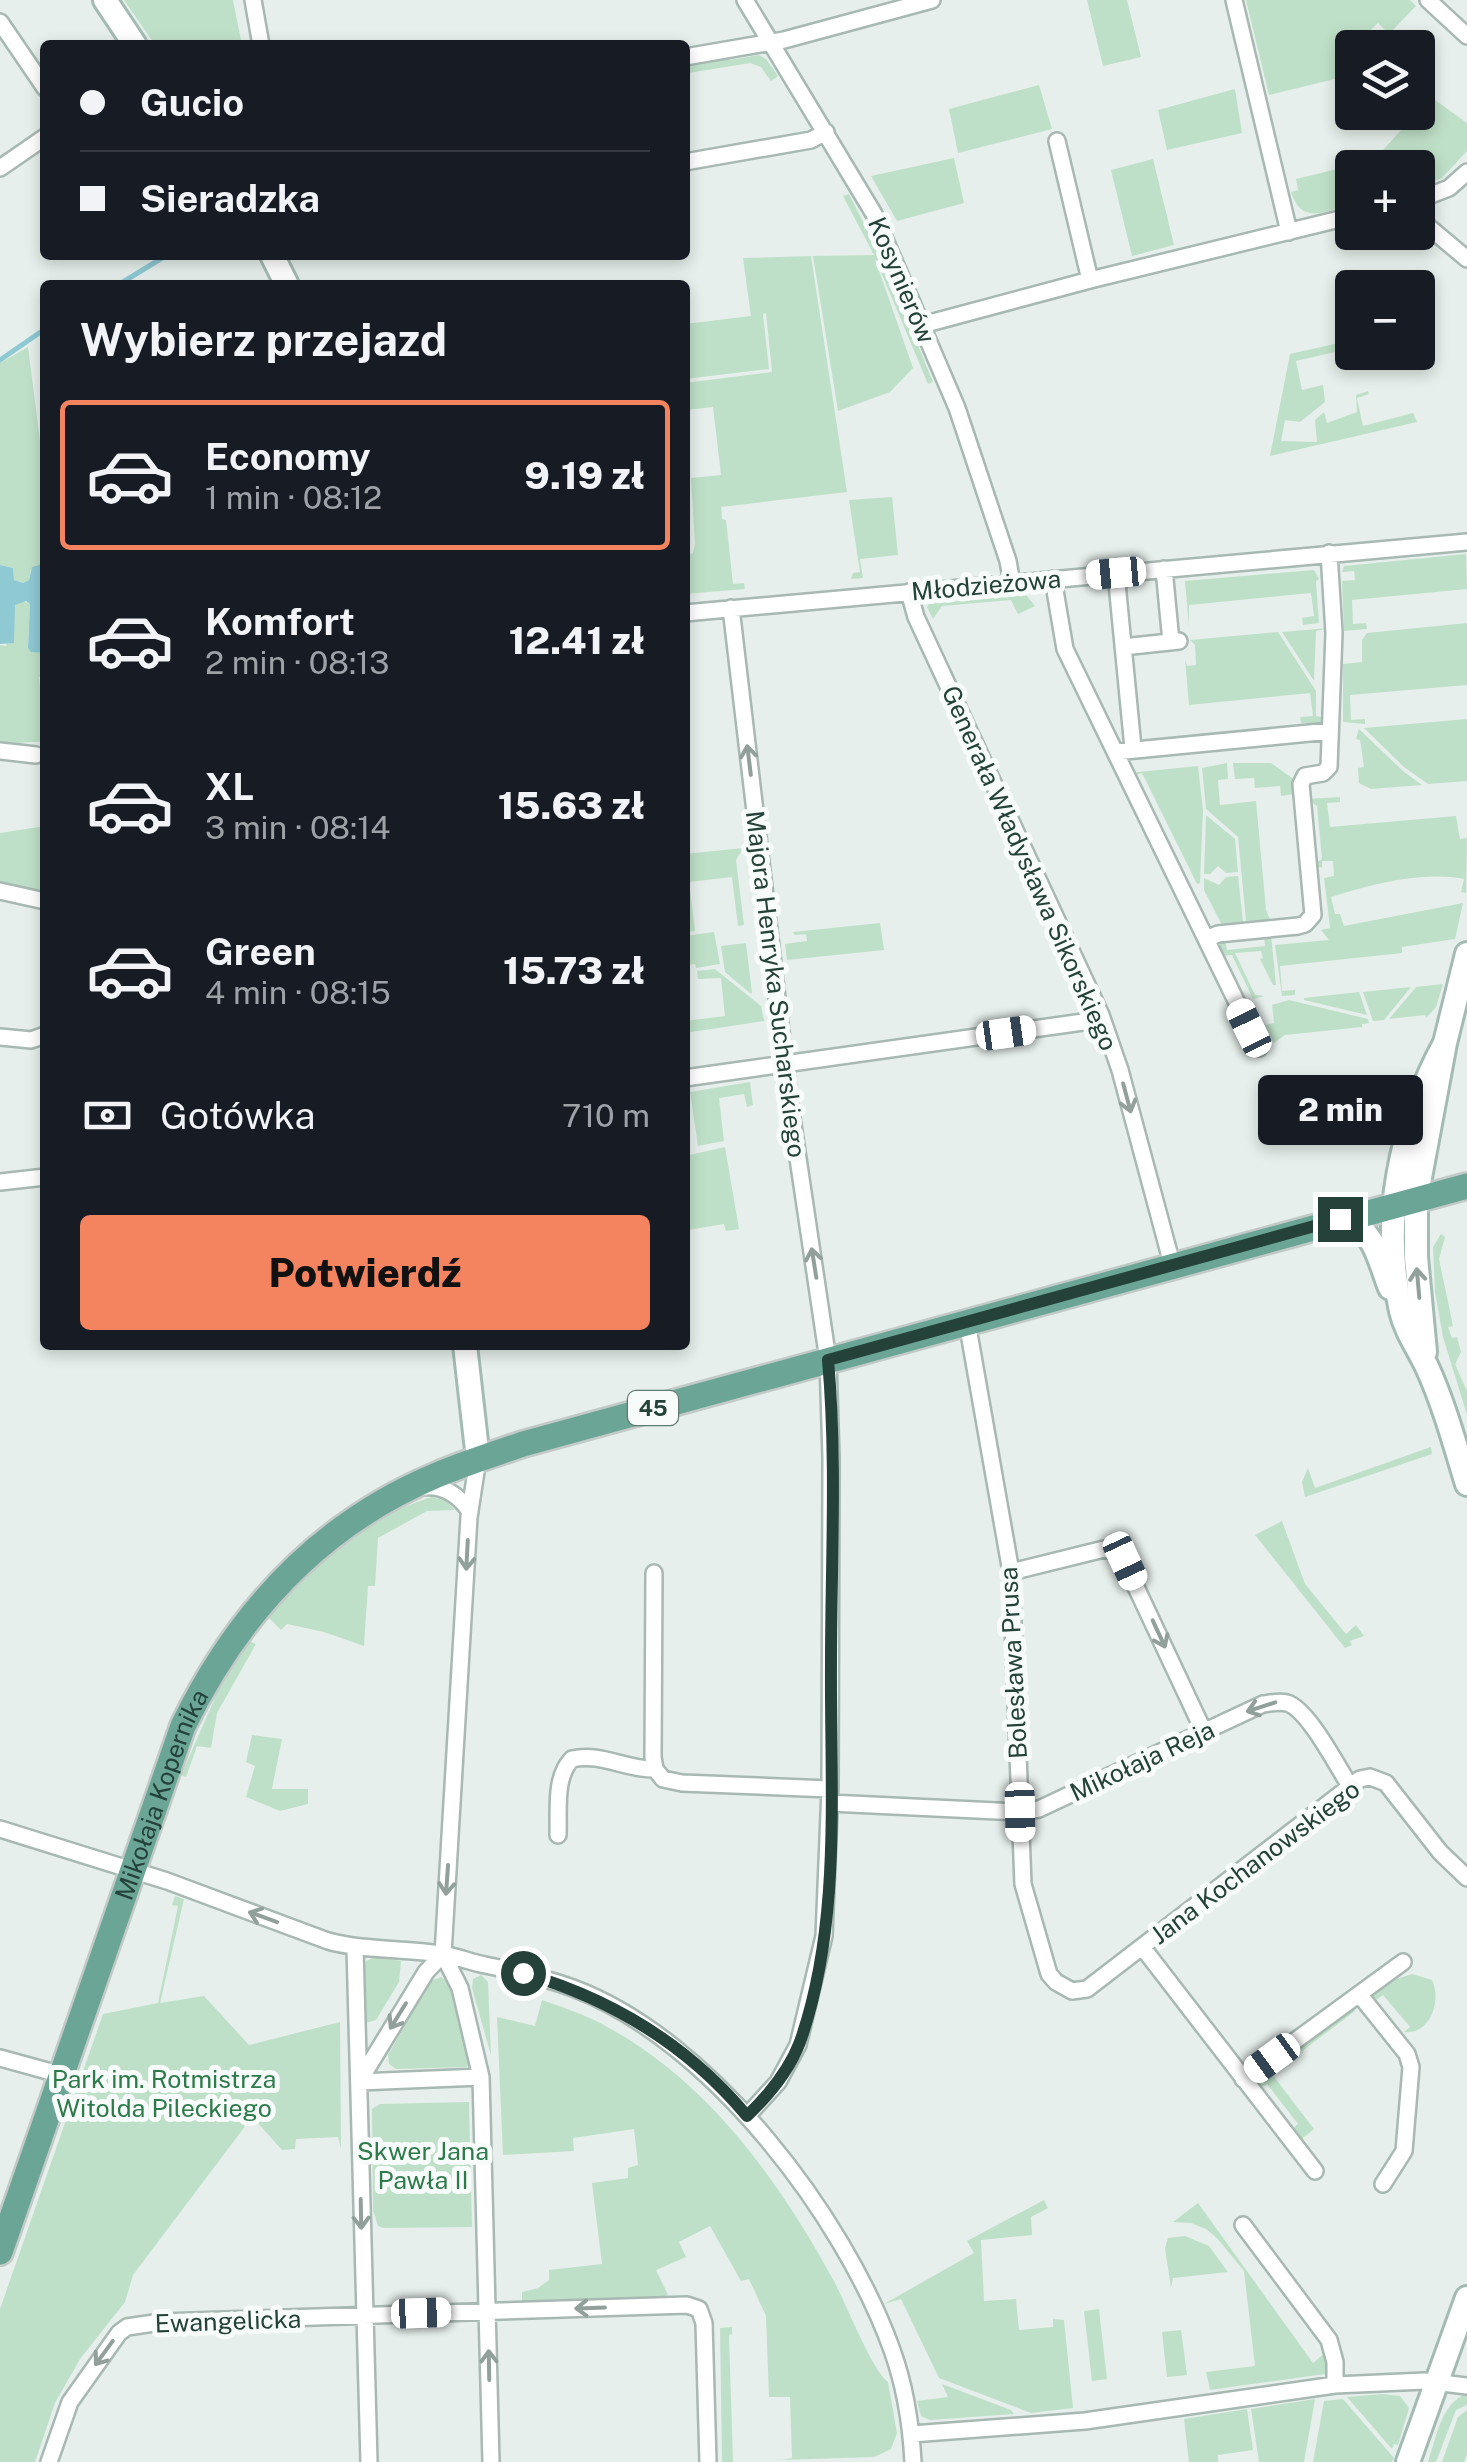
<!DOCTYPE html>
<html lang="pl">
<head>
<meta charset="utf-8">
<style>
  :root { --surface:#171b24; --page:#242831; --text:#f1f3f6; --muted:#9ea1a6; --line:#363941; --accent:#f4845f }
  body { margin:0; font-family:"Public Sans",sans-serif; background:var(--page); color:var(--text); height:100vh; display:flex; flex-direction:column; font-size:38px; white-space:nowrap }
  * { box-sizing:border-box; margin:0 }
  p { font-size:32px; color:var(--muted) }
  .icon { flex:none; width:55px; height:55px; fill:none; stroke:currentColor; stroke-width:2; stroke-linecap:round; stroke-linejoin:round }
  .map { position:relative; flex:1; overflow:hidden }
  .side { position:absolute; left:40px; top:280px; width:650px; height:1070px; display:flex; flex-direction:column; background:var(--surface); border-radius:10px; box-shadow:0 5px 15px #0003 }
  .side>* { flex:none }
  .top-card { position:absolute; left:40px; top:40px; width:650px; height:220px; border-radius:10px; box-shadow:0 5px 15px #0003; display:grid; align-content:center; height:220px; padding:0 40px; background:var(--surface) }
  .buttons { position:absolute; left:1335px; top:30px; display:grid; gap:20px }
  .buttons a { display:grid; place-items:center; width:100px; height:100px; border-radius:10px; background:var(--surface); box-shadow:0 5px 15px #0003; font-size:50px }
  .end { position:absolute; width:45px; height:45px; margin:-22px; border:12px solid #24423a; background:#fff; box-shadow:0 0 0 5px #fff }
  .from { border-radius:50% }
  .bubble { position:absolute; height:70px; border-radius:10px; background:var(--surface); box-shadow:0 5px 15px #0003; font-size:32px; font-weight:800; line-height:70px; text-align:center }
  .car { position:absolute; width:30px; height:60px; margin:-30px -15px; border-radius:12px; box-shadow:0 0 8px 2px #0007; background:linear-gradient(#fff 24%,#345 0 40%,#fff 0 76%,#345 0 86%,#fff 0) }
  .top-card b { display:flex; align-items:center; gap:35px; height:95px; font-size:38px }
  .top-card b+b { border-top:2px solid var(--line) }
  .top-card i { width:25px; height:25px; background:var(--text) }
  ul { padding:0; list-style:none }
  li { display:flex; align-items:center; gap:30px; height:150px; margin:0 20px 15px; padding:0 20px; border:5px solid transparent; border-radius:10px }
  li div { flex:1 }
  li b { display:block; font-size:38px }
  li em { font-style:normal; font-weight:800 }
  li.active { border-color:var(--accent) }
  li>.icon { width:90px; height:90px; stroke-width:1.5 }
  h2 { padding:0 40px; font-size:45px; line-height:120px }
  .pay { display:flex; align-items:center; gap:25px; height:110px; padding:0 40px; font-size:38px }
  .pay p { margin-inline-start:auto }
  .action { display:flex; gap:20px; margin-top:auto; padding:20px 40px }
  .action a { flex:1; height:115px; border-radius:10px; background:var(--accent); color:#111; font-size:40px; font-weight:800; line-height:115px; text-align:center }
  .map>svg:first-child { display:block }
  .green { fill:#bfe0c8 }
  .water { fill:#8ec9d4 }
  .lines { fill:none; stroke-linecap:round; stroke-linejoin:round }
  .stream { stroke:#8ec9d4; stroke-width:5 }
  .street-casing { stroke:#a8b8b2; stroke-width:20 }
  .secondary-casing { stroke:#a4bbb3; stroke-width:28 }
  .primary-casing { stroke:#c2cac8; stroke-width:30 }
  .street { stroke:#fff; stroke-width:15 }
  .secondary { stroke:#fff; stroke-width:22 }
  .primary { stroke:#6aa596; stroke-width:25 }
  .oneway { stroke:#92a09c }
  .route { stroke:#24423a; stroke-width:12 }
  .labels { text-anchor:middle; stroke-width:10; stroke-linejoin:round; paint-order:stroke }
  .shield { fill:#f7fbf9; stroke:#637a73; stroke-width:2.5 }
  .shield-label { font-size:22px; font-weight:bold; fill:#24423a }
  .street-label { font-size:25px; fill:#24423a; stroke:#f7fbf9 }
  .park-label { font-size:25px; fill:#2d7a4b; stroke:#f7fbf9 }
</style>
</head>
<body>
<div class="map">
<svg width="1467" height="2462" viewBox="0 0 1467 2462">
  <rect width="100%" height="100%" fill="#e6efeb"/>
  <path class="green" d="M124,0H233L242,45H155Z
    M1087,0H1127L1141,57L1103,66Z
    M1246,0H1410L1416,6L1389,34L1378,23L1346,52L1351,75L1269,95Z
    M759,55L766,59L778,76L771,81L761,67L750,63L689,73V63L728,56L730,60Z
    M1039,85L1052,129L958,153L949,109Z
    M1235,89L1242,133L1167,150L1158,110Z
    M1431,97L1467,123V151L1442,178L1418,187V168H1352V204C1325,211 1302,226 1291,192L1298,190L1296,179L1374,160Z
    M954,158L964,203L897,221L871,176Z
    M1153,159L1174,245L1132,256L1111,170Z
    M849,194L883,261L878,263L875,259L913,368L890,392L838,411L813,256L874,255L843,196Z
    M811,256L847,492L721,507L722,519L726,520L733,584L744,583L745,589L685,594V557L693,553L695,544L691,478L721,475L713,407L685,410V383L772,372L766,313L763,314L769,369L685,379V324L751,316L743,258Z
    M887,270L933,382L928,384L881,272Z
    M1352,340V348L1296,361L1302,390L1323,385L1325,402L1300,422L1285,420L1281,441L1317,442L1315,420L1324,412L1327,423L1357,412L1356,395L1368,391L1369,394L1357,398L1363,426L1413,413L1417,422L1270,456L1290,354Z
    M28,347L45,481V566L31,569L29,580L23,583L14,580L13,568L0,565V363Z
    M892,497L898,555L860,559L863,578L851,579L853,573L860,572L849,500Z
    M1466,554L1467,589L1352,600L1353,624L1366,623L1367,629L1344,631L1342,581L1355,580L1354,571L1342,572L1344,566Z
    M1314,570L1319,579L1316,581L1319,623L1303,625L1302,618L1314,616L1311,593L1189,605V628L1185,581Z
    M1026,595L1035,606L1018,614L1011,600L942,606L933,619L927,607L929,604Z
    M21,600L30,604L28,645L39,653H45V677H39L45,742C29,741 16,745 0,743V645L6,646L15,605Z
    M1467,623V685L1350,695L1351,720L1365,719V724L1343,722V664L1362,662V640L1367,633Z
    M1328,628L1316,631L1314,681L1282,632Z
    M1278,632L1316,691V716L1321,717V723H1301L1300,717L1313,716L1310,693L1189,705L1185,659L1187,666L1196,665L1195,645L1190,640Z
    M1467,719V781L1428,784L1404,767L1364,728Z
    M1359,729L1403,771L1422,785L1371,789L1359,783L1358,768L1364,767L1360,740L1356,739Z
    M1227,763L1228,779L1218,780L1220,805L1256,801L1266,910L1270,920L1246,921L1238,837L1206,809L1202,768Z
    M1233,763H1271L1292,778L1294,794L1281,796L1280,786L1255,788L1254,778L1235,779Z
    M1198,766L1203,810L1200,883L1197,884L1142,773L1131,777L1129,773Z
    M1340,797V802L1327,803L1330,827L1456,816L1460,839L1467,838L1466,893L1461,892L1464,879C1422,871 1372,884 1331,897L1335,914H1340L1344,926L1463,903L1455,939L1402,947V953L1280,966L1282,991L1295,990V995L1282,996L1275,945L1329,940L1321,930L1330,928L1324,878L1334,876L1333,861H1322V867L1314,868V864L1322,859L1317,806L1307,799Z
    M1206,815L1235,839L1238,872L1226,873L1218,866L1210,874H1204Z
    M45,826V871L41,893L0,884V833Z
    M743,848L736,860L744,925L738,926L732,877L689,882L695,931L685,932V854Z
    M1238,876L1243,922L1222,925L1204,890V878L1219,885L1226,877Z
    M880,923L884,950L787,960L785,944L807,941L806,934L795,935L793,932Z
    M714,932L720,964L696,968L695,964L685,965V936Z
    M1271,934L1276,985H1273L1260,959L1263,958L1261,951L1235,953L1255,995L1265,996L1253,999L1232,955L1219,956L1215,943L1225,939L1227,950L1265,946L1264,935Z
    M746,943L752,993L751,994L725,972L721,946Z
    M715,969L761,1006L764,1021L685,1033V1021L725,1016L721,978L698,979L697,971Z
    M1443,984L1436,1007L1426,1018L1425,1015L1389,1019L1416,987Z
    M1411,987L1384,1020L1373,1021L1363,992Z
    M1359,992L1367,1015L1304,1000V998Z
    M1289,1000L1368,1019L1369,1023L1362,1024V1027L1285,1035L1274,1043L1265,1025L1274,1023L1272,1005Z
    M750,1082L753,1105L747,1107L744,1094L719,1098L724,1141L698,1146L690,1092Z
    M725,1147L739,1229L726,1231L724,1224L688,1230L685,1156Z
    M1441,1234L1445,1237L1439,1259L1453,1326L1448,1327L1452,1338L1457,1337L1461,1352L1455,1364L1467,1391V1415L1443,1337L1435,1292L1433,1247Z
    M1431,1447L1432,1454L1305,1497L1302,1482L1308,1468L1315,1488Z
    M432,1497L446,1501L455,1510L427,1511L378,1538L375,1586H368L364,1646L324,1632L287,1624L281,1630L268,1617C314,1568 365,1516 432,1497Z
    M1282,1521L1305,1584L1346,1634L1356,1625L1364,1636L1350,1641L1352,1645L1345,1648L1255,1535Z
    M249,1641L256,1644L217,1713L211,1748L197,1746L186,1777L181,1775L218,1691Z
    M252,1735L282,1739L272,1789H308V1804L280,1811L246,1797L255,1766L246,1762Z
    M175,1896L184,1899L160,2003L204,1996L249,2045L340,2022L341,2149L338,2137L296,2139L295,2149L282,2150L256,2121L252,2119L249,2121L133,2275L125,2302L80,2359L55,2403L35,2462H0V2309L103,2014L158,2003L178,1906L172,1905Z
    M375,1957L401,1961L399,1982L376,2020L365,2023L364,1967L366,1961Z
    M1412,1974L1432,1980C1442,2001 1430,2035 1404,2032L1410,2027L1383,1995L1376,2000L1370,1994L1381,1984Z
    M481,1975L488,1982L491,2055L472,1988L473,1979Z
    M441,1977L449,1983L470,2060L467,2067L396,2069L389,2064L388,2055L431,1981Z
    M542,2000C568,2009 594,2018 618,2033C715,2090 782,2186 835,2283C847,2306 872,2370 888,2382L897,2433L891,2449L874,2457L781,2460L792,2458L790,2397H769L766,2316L749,2279L741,2281L710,2226L679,2242L686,2257L656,2270L668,2295L651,2300L522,2304V2292L538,2288L549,2280V2270L602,2264L592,2183L628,2178V2168L638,2165L634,2129L573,2138L574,2151L503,2155L497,2017L535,2026Z
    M1353,2009L1355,2011L1272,2074L1314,2129L1303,2138L1290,2131L1298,2124L1267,2084L1258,2089V2080Z
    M469,2102L472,2227L384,2228L378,2226L373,2210L372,2109L380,2104Z
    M1044,2200L1048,2208L1031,2217L1032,2235L981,2240L984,2301L1016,2299L1019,2330L1053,2327V2319L1064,2320L1073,2408L1031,2413L939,2378L901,2299L884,2304L974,2253L967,2241Z
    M1198,2203L1313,2363L1327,2351L1329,2369L1325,2374L1210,2390L1206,2372L1255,2366L1244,2271L1217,2238L1206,2229L1191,2223L1173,2222Z
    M1185,2236L1209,2246L1228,2272L1173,2278L1171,2288L1165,2248L1168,2238Z
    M1099,2309L1107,2379L1092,2381L1084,2311Z
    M732,2327V2334L729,2335L733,2462H722L720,2328Z
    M1181,2330L1187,2375L1167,2377L1162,2332Z
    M942,2384L1011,2410L1014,2414L930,2420L921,2416L917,2401L948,2397Z
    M1382,2394L1400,2396L1409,2408L1398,2445L1394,2444L1392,2449L1347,2397Z
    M1467,2394V2405L1456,2410L1436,2462H1428C1436,2439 1441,2402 1467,2394Z
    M1315,2399L1304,2462H1259L1251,2409Z
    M1343,2399L1394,2458L1392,2462H1313L1324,2401Z
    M1247,2409L1253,2450L1218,2455V2462H1189L1184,2419Z
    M1467,2410V2454L1464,2462H1442L1458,2417Z"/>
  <path class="water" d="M43,564L45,653L31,652L28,648L30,604L26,601L15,605L14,643L0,644V565L13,568L14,580L23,583L29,580L32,567Z"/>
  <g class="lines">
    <path class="stream" d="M118,285L167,255
      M0,360L45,329"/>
    <defs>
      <path id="street" d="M253,0L261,45
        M745,0L874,214L957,408L1008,561L1012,583
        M1234,0L1289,232
        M1428,0L1467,36
        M0,22L45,88
        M685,57L784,40L932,0
        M1057,141L1090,280
        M685,162L811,140L826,132
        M0,168L45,137
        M1418,200L1449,188L1467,172
        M1418,218L1467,259
        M922,325L1090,280L1352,216
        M1164,569L1171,642
        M1116,573L1133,748
        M1053,579L1065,649L1259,1048
        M909,592L916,617L1101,1015L1120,1070L1172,1264
        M731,608L788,1091L828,1360L831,1458L830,1789L824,1936L798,2045L778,2082L747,2116
        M685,613L1467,542
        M1123,647L1179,641
        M0,751L36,755
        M1115,752L1330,731
        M0,891L45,901
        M1206,939L1218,934L1298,926L1305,924L1313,915L1301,784L1305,776L1323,773L1329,767L1334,633L1329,553
        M0,1037L31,1040L45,1035
        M685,1078L1083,1022L1101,1015
        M0,1182L45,1177
        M967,1322L1011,1572L1023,1884L1049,1974L1056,1982L1072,1991L1087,1989L1360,1779L1370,1777L1386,1783L1440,1852L1467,1878
        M423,1487C444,1485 459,1495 470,1512
        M1011,1572L1104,1549L1120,1553L1204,1732
        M654,1573L653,1757L655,1769L663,1779L682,1783L830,1789
        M830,1803L1020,1812L1039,1809L1263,1704C1271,1703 1279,1701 1287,1703C1308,1709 1337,1766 1350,1786
        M0,1829L167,1881L328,1941C365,1951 403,1948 441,1954C456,1956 470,1962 485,1965C515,1971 545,1978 573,1988C710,2039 844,2216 892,2350C905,2386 911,2424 913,2462
        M558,1835C559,1811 554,1777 572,1759C601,1752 626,1770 655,1769
        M355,1948L369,2462
        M1143,1948L1315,2171
        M443,1954L460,1988L481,2077L491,2462
        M443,1954L469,1517L478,1459
        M1359,1994L1407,2054L1411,2067L1404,2151L1383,2184
        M0,2058L62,2075
        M1243,2079L1403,1962
        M360,2080L426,1972L443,1954
        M359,2082L481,2077
        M1243,2225L1329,2340L1335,2362V2385
        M912,2434L1085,2421L1335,2385L1425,2381L1467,2386
        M49,2462L70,2402L119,2333L127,2327L161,2322L687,2305L699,2309L704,2323L708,2462"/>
      <path id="secondary" d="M105,0L135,45
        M272,255L287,285
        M1445,1043C1401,1124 1380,1220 1401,1311C1406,1332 1418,1348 1427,1367C1444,1404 1455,1445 1467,1484
        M1345,1218C1375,1231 1379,1260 1390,1288
        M465,1345L478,1459
        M1425,1352L1416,1257V1199L1445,1043L1467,954
        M1408,2462L1467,2298"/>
      <g id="primary">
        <path id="s1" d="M0,2252L183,1726C238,1613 320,1524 437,1475C465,1463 494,1454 523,1444L1467,1186"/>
      </g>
    </defs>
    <use href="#street" class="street-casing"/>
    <use href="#secondary" class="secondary-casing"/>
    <use href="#primary" class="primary-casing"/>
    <use href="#street" class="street"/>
    <use href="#secondary" class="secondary"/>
    <use href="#primary" class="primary"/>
  </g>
  <defs><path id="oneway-shaft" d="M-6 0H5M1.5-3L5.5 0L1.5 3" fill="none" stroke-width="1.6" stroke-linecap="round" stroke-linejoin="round" transform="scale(2.5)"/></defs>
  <g class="oneway">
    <use href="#oneway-shaft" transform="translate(749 760) rotate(-97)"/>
    <use href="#oneway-shaft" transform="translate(1127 1098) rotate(75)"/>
    <use href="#oneway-shaft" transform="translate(814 1263) rotate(-99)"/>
    <use href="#oneway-shaft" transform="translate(1418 1283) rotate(-95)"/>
    <use href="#oneway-shaft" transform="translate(467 1555) rotate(93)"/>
    <use href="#oneway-shaft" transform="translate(1159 1634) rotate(65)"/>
    <use href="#oneway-shaft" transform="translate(1261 1707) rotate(162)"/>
    <use href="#oneway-shaft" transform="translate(447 1880) rotate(94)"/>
    <use href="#oneway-shaft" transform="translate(263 1917) rotate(-160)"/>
    <use href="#oneway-shaft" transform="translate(398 2016) rotate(122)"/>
    <use href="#oneway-shaft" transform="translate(361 2214) rotate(89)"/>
    <use href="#oneway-shaft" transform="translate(590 2308) rotate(178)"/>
    <use href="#oneway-shaft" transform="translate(104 2353) rotate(126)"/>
    <use href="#oneway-shaft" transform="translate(489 2365) rotate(-91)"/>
  </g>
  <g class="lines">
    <path class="route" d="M523,1973C612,1999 687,2044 747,2116C770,2094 789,2071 800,2042C842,1922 830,1789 831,1664C831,1563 837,1460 828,1360L1340,1219"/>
  </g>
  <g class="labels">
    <rect class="shield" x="628" y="1391" width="50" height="34" rx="8"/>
    <g class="shield-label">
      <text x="653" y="1416">45</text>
    </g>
    <g class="street-label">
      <text transform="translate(902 280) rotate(67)" y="9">Kosynierów</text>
      <text transform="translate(986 585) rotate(-5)" y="9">Młodzieżowa</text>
      <text transform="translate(1030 868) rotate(66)" y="9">Generała Władysława Sikorskiego</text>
      <text transform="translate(776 984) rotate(83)" y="9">Majora Henryka Sucharskiego</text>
      <text transform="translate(1013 1663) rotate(-93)" y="9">Bolesława Prusa</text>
      <text transform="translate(1142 1761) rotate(-25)" y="9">Mikołaja Reja</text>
      <text dy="9" stroke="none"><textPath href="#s1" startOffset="485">Mikołaja Kopernika</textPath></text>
      <text transform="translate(1255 1862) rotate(-37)" y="9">Jana Kochanowskiego</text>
      <text transform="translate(228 2321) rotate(-2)" y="9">Ewangelicka</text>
    </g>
    <g class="park-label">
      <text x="164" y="2088">Park im. Rotmistrza<tspan x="164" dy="29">Witolda Pileckiego</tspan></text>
      <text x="423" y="2160">Skwer Jana<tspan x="423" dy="29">Pawła II</tspan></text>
    </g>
  </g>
</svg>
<div class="buttons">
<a><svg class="icon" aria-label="layers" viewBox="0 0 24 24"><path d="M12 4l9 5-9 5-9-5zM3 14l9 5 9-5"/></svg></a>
<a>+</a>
<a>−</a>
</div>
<i class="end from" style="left:523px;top:1973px"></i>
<i class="end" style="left:1340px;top:1219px"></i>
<div class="bubble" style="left:1258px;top:1075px;width:165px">2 min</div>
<i class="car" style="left:1116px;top:573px;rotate:265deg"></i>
<i class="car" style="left:1249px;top:1028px;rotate:334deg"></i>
<i class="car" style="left:1006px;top:1033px;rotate:82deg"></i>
<i class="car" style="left:1125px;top:1561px;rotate:155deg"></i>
<i class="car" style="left:1020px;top:1812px;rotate:179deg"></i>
<i class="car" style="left:1272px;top:2058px;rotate:234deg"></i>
<i class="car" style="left:421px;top:2313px;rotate:88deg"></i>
<div class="top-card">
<b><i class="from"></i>Gucio</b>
<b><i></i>Sieradzka</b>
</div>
<section class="side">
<h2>Wybierz przejazd</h2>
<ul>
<li class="active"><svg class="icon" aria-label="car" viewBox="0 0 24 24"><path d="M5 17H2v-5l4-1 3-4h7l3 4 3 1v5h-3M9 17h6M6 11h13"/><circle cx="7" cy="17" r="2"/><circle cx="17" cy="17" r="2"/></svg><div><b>Economy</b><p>1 min · 08:12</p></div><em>9.19 zł</em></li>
<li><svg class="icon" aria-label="car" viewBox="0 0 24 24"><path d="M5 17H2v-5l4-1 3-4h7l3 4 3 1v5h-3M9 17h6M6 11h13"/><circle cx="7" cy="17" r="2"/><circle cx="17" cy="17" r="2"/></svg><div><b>Komfort</b><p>2 min · 08:13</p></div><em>12.41 zł</em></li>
<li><svg class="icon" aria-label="car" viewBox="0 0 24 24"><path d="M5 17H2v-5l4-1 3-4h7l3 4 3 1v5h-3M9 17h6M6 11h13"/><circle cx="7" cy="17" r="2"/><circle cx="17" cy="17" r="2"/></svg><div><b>XL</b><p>3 min · 08:14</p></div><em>15.63 zł</em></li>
<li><svg class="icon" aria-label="car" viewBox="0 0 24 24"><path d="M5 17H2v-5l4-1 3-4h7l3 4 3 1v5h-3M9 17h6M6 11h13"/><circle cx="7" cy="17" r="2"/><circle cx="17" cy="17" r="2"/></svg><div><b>Green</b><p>4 min · 08:15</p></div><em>15.73 zł</em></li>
</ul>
<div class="pay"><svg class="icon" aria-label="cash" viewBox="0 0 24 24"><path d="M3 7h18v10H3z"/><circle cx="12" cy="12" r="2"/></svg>Gotówka<p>710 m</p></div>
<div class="action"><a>Potwierdź</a></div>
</section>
</div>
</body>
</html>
